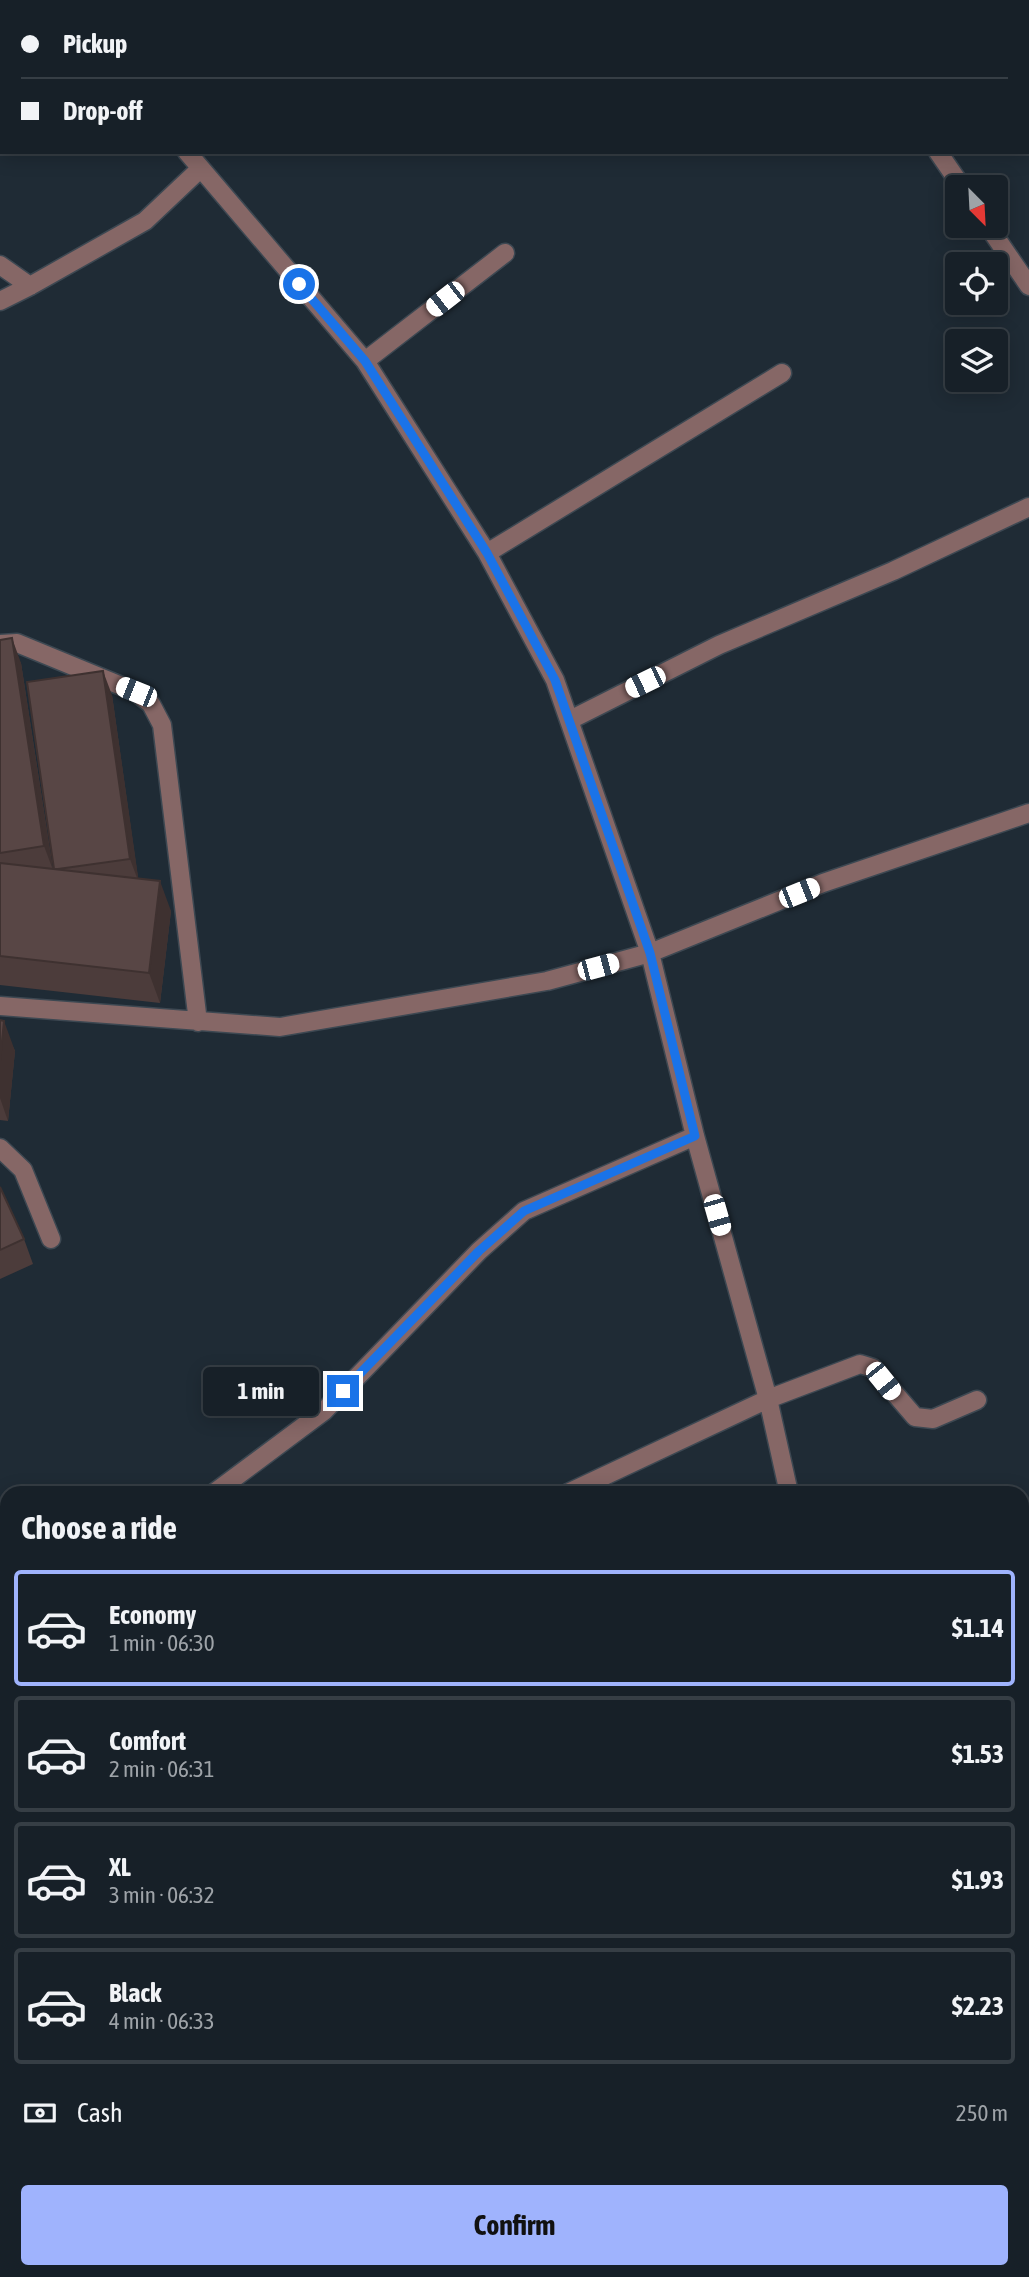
<!DOCTYPE html>
<html lang="en">
<head>
<meta charset="utf-8">
<style>
  :root { --surface:#172028; --page:#242d34; --text:#f1f3f6; --muted:#9ea3a8; --line:#363e45; --accent:#9fb3fd }
  body { margin:0; font-family:"Asap Condensed",sans-serif; background:var(--page); color:var(--text); height:100vh; display:flex; flex-direction:column; font-size:26px; white-space:nowrap }
  * { box-sizing:border-box; margin:0 }
  p { font-size:23px; color:var(--muted) }
  .icon { flex:none; width:38px; height:38px; fill:none; stroke:currentColor; stroke-width:2; stroke-linecap:round; stroke-linejoin:round }
  .map { position:relative; flex:1; overflow:hidden }
  .details { position:absolute; left:0px; top:1486px; width:1029px; height:793px; display:flex; flex-direction:column; background:var(--surface); border-radius:21px 21px 0 0; box-shadow:0 4px 18px #0003,0 0 0 2px var(--line) }
  .details>* { flex:none }
  .guide { position:absolute; left:0px; top:0px; width:1029px; height:154px; box-shadow:0 4px 18px #0003,0 0 0 2px var(--line); display:grid; align-content:center; height:154px; padding:0 21px; background:var(--surface) }
  .needle { width:46px; rotate:156deg }
  .fabs { position:absolute; left:945px; top:175px; display:grid; gap:14px }
  .fabs a { display:grid; place-items:center; width:63px; height:63px; border-radius:7px; background:var(--surface); box-shadow:0 4px 18px #0003,0 0 0 2px var(--line); font-size:35px }
  .end { position:absolute; width:32px; height:32px; margin:-16px; border:9px solid #1a73e8; background:#fff; box-shadow:0 0 0 4px #fff }
  .from { border-radius:50% }
  .bubble { position:absolute; height:49px; border-radius:7px; background:var(--surface); box-shadow:0 4px 18px #0003,0 0 0 2px var(--line); font-size:23px; font-weight:700; line-height:49px; text-align:center }
  .car { position:absolute; width:21px; height:42px; margin:-21px -10px; border-radius:9px; box-shadow:0 0 5px 2px #0007; background:linear-gradient(#fff 24%,#345 0 40%,#fff 0 76%,#345 0 86%,#fff 0) }
  .guide b { display:flex; align-items:center; gap:24px; height:66px; font-size:26px }
  .guide b+b { border-top:2px solid var(--line) }
  .guide i { width:18px; height:18px; background:var(--text) }
  ul { padding:0; list-style:none }
  li { display:flex; align-items:center; gap:21px; height:116px; margin:0 14px 10px; padding:0 7px; border:4px solid var(--line); border-radius:7px }
  li div { flex:1 }
  li b { display:block; font-size:26px }
  li em { font-style:normal; font-weight:700 }
  li.active { border-color:var(--accent) }
  li>.icon { width:63px; height:63px; stroke-width:1.5 }
  h2 { padding:0 21px; font-size:32px; line-height:84px }
  .pay { display:flex; align-items:center; gap:18px; height:77px; padding:0 21px; font-size:26px }
  .pay p { margin-inline-start:auto }
  .primary-button { display:flex; gap:14px; margin-top:auto; padding:14px 21px }
  .primary-button a { flex:1; height:80px; border-radius:7px; background:var(--accent); color:#111; font-size:28px; font-weight:700; line-height:80px; text-align:center }
  .map>svg:first-child { display:block }
  .lines { fill:none; stroke-linecap:round; stroke-linejoin:round }
  .minor-casing { stroke:#3d4852; stroke-width:21 }
  .minor { stroke:#866766; stroke-width:18 }
  .wall { fill:#4c3c3b }
  .shaded-wall { fill:#3e3130 }
  .building { fill:#584645; stroke:#3e3130; stroke-width:2 }
  .route { stroke:#1a73e8; stroke-width:9 }
</style>
</head>
<body>
<div class="map">
<svg width="1029" height="2277" viewBox="0 0 1029 2277">
  <rect width="100%" height="100%" fill="#1f2b35"/>
  <g class="lines">
    <defs>
      <path id="minor" d="M66,0L68,2
        M835,0L836,2
        M1027,93L1029,92
        M187,152L365,361L487,553L555,680L650,953L695,1136L768,1399L789,1493
        M938,152L962,187
        M988,226L1029,286
        M0,265L30,286
        M0,301L30,286L145,221L200,169
        M365,361L505,253
        M487,553L782,373
        M0,644L17,643L136,692L151,704L162,725L198,1022
        M570,720L719,645L893,571L1029,507
        M0,1006L280,1027L547,981L650,953L823,883L1029,813
        M0,1148L23,1170L51,1239
        M214,1493L324,1411L479,1251L524,1211L695,1136
        M568,1493L768,1399L860,1364L873,1368L915,1417L933,1419L977,1400
        M1022,1593L1029,1589
        M0,1620L7,1616
        M0,1953L7,1969
        M1022,2109L1029,2122
        M120,2277L129,2272
        M1014,2277L1029,2269"/>
    </defs>
    <use href="#minor" class="minor-casing"/>
    <use href="#minor" class="minor"/>
  </g>
  <path class="wall" d="M973,0H1029V54L1027,55V2H974Z
    M0,640L21,663L53,869H54L112,695L138,878L171,911L160,1003L0,985Z
    M0,1020L15,1051L8,1121L0,1120Z
    M0,1187L24,1239L33,1264L0,1279Z
    M0,2016L7,2032V2160L0,2163Z
    M153,2272H534L525,2277H144Z
    M606,2272H826L816,2277H597Z"/>
  <path class="shaded-wall" d="M12,638L21,663L53,870L44,846Z
    M103,671L112,695L139,883L130,859Z
    M160,881L171,911L160,1003L149,973Z
    M4,1021L15,1051L8,1121L0,1098V1061Z"/>
  <path class="building" d="M979,0H1029V24L1027,25V2H980Z
    M12,638L44,846L0,853V640Z
    M103,671L130,859L58,869H54L27,682Z
    M0,863L160,881L149,973L0,956Z
    M0,1020L4,1021L0,1061Z
    M0,1187L24,1239L0,1250Z
    M0,2016L7,2032V2132L0,2135Z
    M153,2272H471L461,2277H144Z
    M606,2272H763L753,2277H597Z"/>
  <g class="lines">
    <path class="route" d="M299,284L365,361L487,553L555,680L650,953L695,1136L524,1211L479,1251L343,1391"/>
  </g>
</svg>
<div class="fabs">
<a><svg class="needle" viewBox="-14 -14 28 28"><path d="M0-13l5 13h-10z" fill="#e53935"/><path d="M0 13l5-13h-10z" fill="#9ea3a8"/></svg></a>
<a><svg class="icon" aria-label="locate" viewBox="0 0 24 24"><circle cx="12" cy="12" r="6"/><path d="M12 2v4M12 18v4M2 12h4M18 12h4"/></svg></a>
<a><svg class="icon" aria-label="layers" viewBox="0 0 24 24"><path d="M12 4l9 5-9 5-9-5zM3 14l9 5 9-5"/></svg></a>
</div>
<i class="end from" style="left:299px;top:284px"></i>
<i class="end" style="left:343px;top:1391px"></i>
<div class="bubble" style="left:203px;top:1367px;width:116px">1 min</div>
<i class="car" style="left:445px;top:299px;rotate:232deg"></i>
<i class="car" style="left:645px;top:682px;rotate:244deg"></i>
<i class="car" style="left:136px;top:692px;rotate:292deg"></i>
<i class="car" style="left:799px;top:893px;rotate:68deg"></i>
<i class="car" style="left:598px;top:967px;rotate:75deg"></i>
<i class="car" style="left:717px;top:1215px;rotate:164deg"></i>
<i class="car" style="left:883px;top:1381px;rotate:141deg"></i>
<div class="guide">
<b><i class="from"></i>Pickup</b>
<b><i></i>Drop-off</b>
</div>
<section class="details">
<h2>Choose a ride</h2>
<ul>
<li class="active"><svg class="icon" aria-label="car" viewBox="0 0 24 24"><path d="M5 17H2v-5l4-1 3-4h7l3 4 3 1v5h-3M9 17h6M6 11h13"/><circle cx="7" cy="17" r="2"/><circle cx="17" cy="17" r="2"/></svg><div><b>Economy</b><p>1 min · 06:30</p></div><em>$1.14</em></li>
<li><svg class="icon" aria-label="car" viewBox="0 0 24 24"><path d="M5 17H2v-5l4-1 3-4h7l3 4 3 1v5h-3M9 17h6M6 11h13"/><circle cx="7" cy="17" r="2"/><circle cx="17" cy="17" r="2"/></svg><div><b>Comfort</b><p>2 min · 06:31</p></div><em>$1.53</em></li>
<li><svg class="icon" aria-label="car" viewBox="0 0 24 24"><path d="M5 17H2v-5l4-1 3-4h7l3 4 3 1v5h-3M9 17h6M6 11h13"/><circle cx="7" cy="17" r="2"/><circle cx="17" cy="17" r="2"/></svg><div><b>XL</b><p>3 min · 06:32</p></div><em>$1.93</em></li>
<li><svg class="icon" aria-label="car" viewBox="0 0 24 24"><path d="M5 17H2v-5l4-1 3-4h7l3 4 3 1v5h-3M9 17h6M6 11h13"/><circle cx="7" cy="17" r="2"/><circle cx="17" cy="17" r="2"/></svg><div><b>Black</b><p>4 min · 06:33</p></div><em>$2.23</em></li>
</ul>
<div class="pay"><svg class="icon" aria-label="cash" viewBox="0 0 24 24"><path d="M3 7h18v10H3z"/><circle cx="12" cy="12" r="2"/></svg>Cash<p>250 m</p></div>
<div class="primary-button"><a>Confirm</a></div>
</section>
</div>
</body>
</html>
